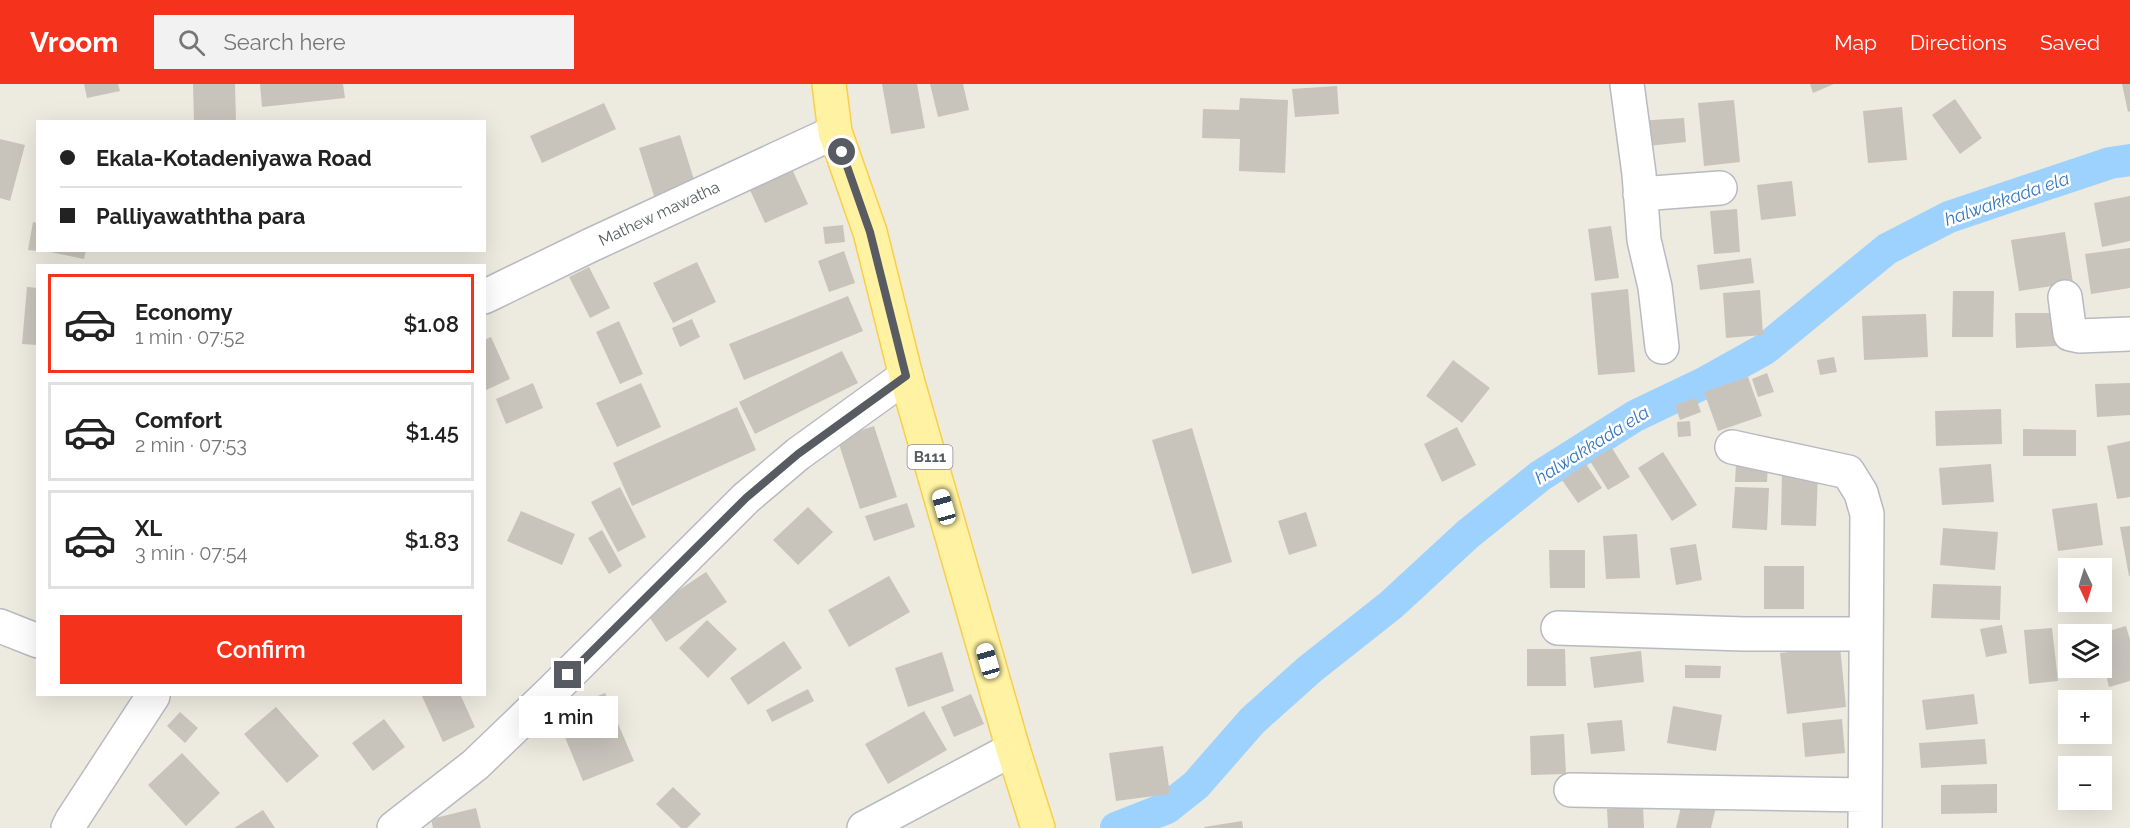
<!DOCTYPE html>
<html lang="en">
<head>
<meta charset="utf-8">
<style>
  :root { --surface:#fff; --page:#f2f2f2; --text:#222; --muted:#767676; --line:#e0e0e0; --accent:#f5321c }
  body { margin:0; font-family:Raleway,sans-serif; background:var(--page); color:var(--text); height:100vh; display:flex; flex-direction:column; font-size:22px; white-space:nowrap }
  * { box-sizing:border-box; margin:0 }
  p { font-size:20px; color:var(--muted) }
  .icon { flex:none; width:33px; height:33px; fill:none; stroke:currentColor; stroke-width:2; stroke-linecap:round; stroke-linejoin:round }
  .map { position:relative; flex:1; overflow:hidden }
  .side { position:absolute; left:36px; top:180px; width:450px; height:432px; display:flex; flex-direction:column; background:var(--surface); border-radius:0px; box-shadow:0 6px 24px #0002 }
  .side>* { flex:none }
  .hud { position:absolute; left:36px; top:36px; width:450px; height:132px; border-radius:0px; box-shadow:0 6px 24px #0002; display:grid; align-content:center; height:132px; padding:0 24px; background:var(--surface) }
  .needle { width:39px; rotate:176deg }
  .buttons { position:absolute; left:2058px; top:474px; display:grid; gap:12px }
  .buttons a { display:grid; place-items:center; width:54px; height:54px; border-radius:0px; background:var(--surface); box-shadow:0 6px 24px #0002; font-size:30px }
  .end { position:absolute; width:27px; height:27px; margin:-14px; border:8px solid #585c62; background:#fff; box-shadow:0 0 0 3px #fff }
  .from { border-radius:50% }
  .bubble { position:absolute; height:42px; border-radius:0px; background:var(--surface); box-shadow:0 6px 24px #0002; font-size:20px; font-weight:600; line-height:42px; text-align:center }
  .car { position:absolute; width:18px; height:36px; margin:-18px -9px; border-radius:8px; box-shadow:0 0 4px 2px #0007; background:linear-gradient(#fff 24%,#345 0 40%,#fff 0 76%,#345 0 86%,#fff 0) }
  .hud b { display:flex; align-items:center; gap:21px; height:57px; font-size:22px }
  .hud b+b { border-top:2px solid var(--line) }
  .hud i { width:15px; height:15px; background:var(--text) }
  ul { padding:10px 0 0; list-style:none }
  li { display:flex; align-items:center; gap:18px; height:99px; margin:0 12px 9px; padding:0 12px; border:3px solid var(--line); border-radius:0px }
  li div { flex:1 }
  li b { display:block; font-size:22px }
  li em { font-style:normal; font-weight:600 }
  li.selected { border-color:var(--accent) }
  li>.icon { width:54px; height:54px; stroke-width:1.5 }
  .action { display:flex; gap:12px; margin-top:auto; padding:12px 24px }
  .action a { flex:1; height:69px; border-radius:0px; background:var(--accent); color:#fff; font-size:24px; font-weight:600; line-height:69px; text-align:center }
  header { display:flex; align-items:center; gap:36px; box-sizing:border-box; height:84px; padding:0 30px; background:var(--accent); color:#fff }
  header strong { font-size:28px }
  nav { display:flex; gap:33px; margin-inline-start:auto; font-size:21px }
  .search { width:420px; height:54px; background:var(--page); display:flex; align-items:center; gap:15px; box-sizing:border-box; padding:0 21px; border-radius:0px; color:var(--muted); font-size:22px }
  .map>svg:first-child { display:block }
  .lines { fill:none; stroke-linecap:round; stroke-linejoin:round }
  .canal { stroke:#9dd2ff; stroke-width:32 }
  .building { fill:#c8c4bc }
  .minor-casing { stroke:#b7bac0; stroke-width:36 }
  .major-casing { stroke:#fbce4a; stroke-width:36 }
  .minor { stroke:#fff; stroke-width:33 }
  .major { stroke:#fff2a2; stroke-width:33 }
  .route { stroke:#585c62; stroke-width:8 }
  .labels { text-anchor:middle; stroke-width:5; stroke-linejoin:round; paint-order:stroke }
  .shield { fill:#fff; stroke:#8a8d91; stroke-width:1.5 }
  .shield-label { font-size:15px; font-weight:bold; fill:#585c62 }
  .street-label { font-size:16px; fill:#585c62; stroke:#fff }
  .water-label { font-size:18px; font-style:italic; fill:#3677c1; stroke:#fff }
</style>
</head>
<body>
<header>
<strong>Vroom</strong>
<div class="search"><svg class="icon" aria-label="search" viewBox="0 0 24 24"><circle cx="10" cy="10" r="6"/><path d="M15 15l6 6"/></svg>Search here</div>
<nav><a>Map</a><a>Directions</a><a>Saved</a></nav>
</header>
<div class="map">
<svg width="2130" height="744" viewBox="0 0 2130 744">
  <rect width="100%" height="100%" fill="#edeadf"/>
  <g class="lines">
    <path class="canal" d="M1116,744L1167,724L1196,701L1252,637L1310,585L1391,521L1468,450L1540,392L1635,332L1704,299L1765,265L1887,165L1949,133L2110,79L2130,76"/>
  </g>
  <path class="building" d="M84,0H118L120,7L87,14Z
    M193,0H235L236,37L194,38Z
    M260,0H343L345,14L262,23Z
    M882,0H917L925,44L891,50Z
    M930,0H963L969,26L938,33Z
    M1810,0H1834L1813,9Z
    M2122,0H2130V27L2128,28Z
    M1337,2L1339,30L1295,33L1292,5Z
    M1240,14L1288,16L1285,89L1239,87L1240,55L1202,54L1203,25L1239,26Z
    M1955,15L1982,54L1960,70L1932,31Z
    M1734,16L1740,78L1704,82L1698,19Z
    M604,19L616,45L542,79L530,52Z
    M1902,23L1907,76L1868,79L1863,27Z
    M1684,34L1686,58L1638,63L1636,37Z
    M680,51L696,102L655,115L639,64Z
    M0,55L25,61L10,117L0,114Z
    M792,85L808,120L765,139L749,104Z
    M1792,97L1796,132L1761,136L1757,101Z
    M2130,112V157L2102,163L2094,119Z
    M1737,125L1740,168L1714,170L1710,127Z
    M33,138L38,139V167L28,166Z
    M843,141L845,158L825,160L823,143Z
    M1611,142L1619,194L1595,197L1588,145Z
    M2065,148L2073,199L2019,207L2011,156Z
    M2130,164V204L2091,210L2085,170Z
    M41,166H86L84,175Z
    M844,167L855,199L829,208L818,177Z
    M1751,174L1754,199L1700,206L1697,181Z
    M697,178L716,218L673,239L653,199Z
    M589,183L610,224L590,234L569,193Z
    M27,203L38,204V261L22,260Z
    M1628,205L1635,288L1598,291L1591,209Z
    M1760,206L1763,251L1726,254L1723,209Z
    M1953,207H1994L1993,253H1952Z
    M848,212L863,247L744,296L729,260Z
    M2015,229H2055L2057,262L2016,264Z
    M1926,230L1928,273L1864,276L1862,232Z
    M692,235L700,253L680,263L672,244Z
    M619,237L643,290L620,300L596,248Z
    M491,253L510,295L484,307V256Z
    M842,267L858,299L755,350L739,318Z
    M1834,273L1837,288L1820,291L1817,276Z
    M1453,276L1490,304L1462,339L1426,312Z
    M1767,289L1774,308L1758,313L1752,295Z
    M1748,293L1762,332L1718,347L1704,308Z
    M533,299L543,324L506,340L496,315Z
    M641,299L661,343L617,363L596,319Z
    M2130,299V331L2097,333L2095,300Z
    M1696,314L1701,328L1680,336L1675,321Z
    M737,323L756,366L632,422L613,379Z
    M2001,325L2002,360L1936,362L1935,327Z
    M1690,337L1691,352L1678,353L1677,338Z
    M874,342L897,413L860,425L837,354Z
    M1457,343L1476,381L1442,398L1424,360Z
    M1192,344L1232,478L1192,490L1152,356Z
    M2023,345L2076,346V372H2023Z
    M2130,357V413L2117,415L2107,362Z
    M1612,364L1630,393L1608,406L1590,377Z
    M1663,368L1697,421L1672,437L1638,384Z
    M1586,380L1602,404L1578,419L1562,396Z
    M1736,380H1768L1767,398H1735Z
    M1991,380L1994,418L1942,421L1939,384Z
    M1782,387L1818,388L1816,442L1781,441Z
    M620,403L646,453L618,468L591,418Z
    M1735,403L1769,404L1767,446L1732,444Z
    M907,419L915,443L874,457L865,432Z
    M2097,419L2103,461L2058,467L2052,425Z
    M808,423L833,448L798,481L773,456Z
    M521,427L575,450L562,481L507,457Z
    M1306,428L1317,462L1289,471L1278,437Z
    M2130,442V492H2129L2120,443Z
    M1943,444L1998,448L1995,486L1940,481Z
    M602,446L622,482L609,490L588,454Z
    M1637,450L1640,494L1606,495L1603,452Z
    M1696,460L1702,496L1676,501L1670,464Z
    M1549,466H1585V504H1550Z
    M1764,482H1804V525H1764Z
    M706,488L727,518L666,558L646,528Z
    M889,492L910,528L849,563L828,526Z
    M1933,500L2001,502L2000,536L1931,534Z
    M707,536L737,565L708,594L679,564Z
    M2002,541L2007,569L1986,573L1980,545Z
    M2126,542L2130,556V597L2109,603L2102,575V549Z
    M2052,544L2058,597L2029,600L2024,546Z
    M784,557L802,584L748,621L730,594Z
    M1840,562L1846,623L1787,630L1780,569Z
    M1527,565H1565L1566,602H1527Z
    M1641,567L1644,598L1594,604L1590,573Z
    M942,568L954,607L908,623L895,584Z
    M1685,581L1721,582L1720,594H1685Z
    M808,605L814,617L772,638L766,626Z
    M605,609L634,677L583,697L555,629Z
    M421,610H460L475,643L443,658Z
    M971,610L984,640L954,653L941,623Z
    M1974,610L1978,640L1926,646L1922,616Z
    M1673,622L1722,631L1716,667L1667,659Z
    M276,623L319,672L287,699L244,650Z
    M924,627L947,666L888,700L865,660Z
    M180,628L198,644L185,659L167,642Z
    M384,635L405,663L373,687L352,659Z
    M1842,635L1845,669L1805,673L1802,639Z
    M1622,636L1625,667L1591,670L1587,639Z
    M1564,650L1566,690L1531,691L1530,652Z
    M1985,655L1987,680L1921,684L1919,659Z
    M1163,662L1170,710L1116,717L1109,669Z
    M182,669L220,709L186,742L148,701Z
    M1997,700V729L1941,730V701Z
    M673,703L701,730L687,744H681L656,720Z
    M1684,710L1717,719L1711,744H1676Z
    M1643,722L1644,744H1608L1607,725Z
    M476,724L481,744H433L431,735Z
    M263,726L275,744H234Z
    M1242,737L1243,744H1204V743Z"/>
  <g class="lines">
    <defs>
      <path id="minor" d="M1627,0L1639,90L1644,156L1655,203L1662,263
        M1640,110L1720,104
        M484,213L591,161L835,48
        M2065,213L2070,250L2079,252L2130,250
        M1732,363L1848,388L1861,409L1867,430L1865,744
        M0,542L38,557
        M1558,544L1744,550H1866
        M1571,706L1865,711
        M68,744L72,736L153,612
        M394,744L475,681L552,607L746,414L798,370L906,292
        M864,744L1013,665"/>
      <path id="major" d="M829,0L835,48L870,148L906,292L1013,665L1038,744"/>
    </defs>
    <use href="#minor" class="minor-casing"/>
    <use href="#major" class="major-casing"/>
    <use href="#minor" class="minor"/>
    <use href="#major" class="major"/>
  </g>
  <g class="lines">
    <path class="route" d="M568,591L746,414L798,370L906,292L870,148L842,68"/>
  </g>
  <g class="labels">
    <rect class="shield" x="907.5" y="361" width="45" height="24" rx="4.5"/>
    <g class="shield-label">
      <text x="930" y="378">B111</text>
    </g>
    <g class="street-label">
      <text transform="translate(659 129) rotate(-25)" y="6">Mathew mawatha</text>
    </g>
    <g class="water-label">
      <text transform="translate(2007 115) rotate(-19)" y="6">halwakkada ela</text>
      <text transform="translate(1592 361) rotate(-32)" y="6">halwakkada ela</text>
    </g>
  </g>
</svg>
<div class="buttons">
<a><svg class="needle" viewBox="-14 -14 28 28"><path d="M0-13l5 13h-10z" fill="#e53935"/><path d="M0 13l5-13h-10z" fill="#767676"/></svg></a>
<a><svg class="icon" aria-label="layers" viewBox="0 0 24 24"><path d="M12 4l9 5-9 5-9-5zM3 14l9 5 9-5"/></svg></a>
<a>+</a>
<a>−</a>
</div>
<i class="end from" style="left:842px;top:68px"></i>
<i class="end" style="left:568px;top:591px"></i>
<div class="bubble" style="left:519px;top:612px;width:99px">1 min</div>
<i class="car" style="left:944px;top:423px;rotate:344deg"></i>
<i class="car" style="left:988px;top:577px;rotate:344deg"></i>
<div class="hud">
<b><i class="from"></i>Ekala-Kotadeniyawa Road</b>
<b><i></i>Palliyawaththa para</b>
</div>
<section class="side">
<ul>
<li class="selected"><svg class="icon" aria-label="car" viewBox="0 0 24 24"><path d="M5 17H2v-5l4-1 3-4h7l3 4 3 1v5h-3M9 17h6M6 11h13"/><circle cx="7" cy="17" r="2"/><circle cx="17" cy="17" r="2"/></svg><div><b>Economy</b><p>1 min · 07:52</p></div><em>$1.08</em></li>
<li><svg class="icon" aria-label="car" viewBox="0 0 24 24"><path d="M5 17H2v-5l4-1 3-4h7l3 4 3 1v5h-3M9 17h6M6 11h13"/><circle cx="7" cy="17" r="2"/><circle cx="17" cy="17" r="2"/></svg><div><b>Comfort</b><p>2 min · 07:53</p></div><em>$1.45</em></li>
<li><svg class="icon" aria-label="car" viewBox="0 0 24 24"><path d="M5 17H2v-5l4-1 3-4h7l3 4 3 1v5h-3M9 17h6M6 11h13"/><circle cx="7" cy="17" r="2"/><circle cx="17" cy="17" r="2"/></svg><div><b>XL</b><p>3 min · 07:54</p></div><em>$1.83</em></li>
</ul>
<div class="action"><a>Confirm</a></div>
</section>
</div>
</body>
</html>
